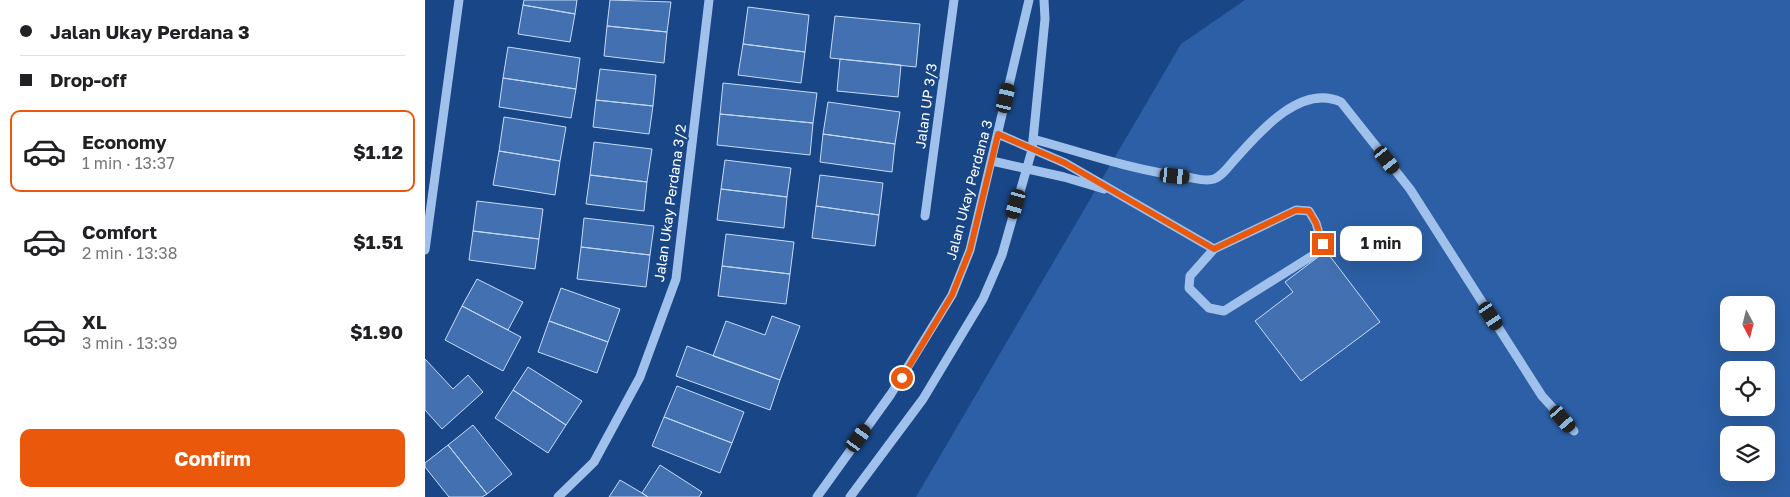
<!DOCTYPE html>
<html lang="en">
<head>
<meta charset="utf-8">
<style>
  :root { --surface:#fff; --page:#f2f2f2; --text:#202124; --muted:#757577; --line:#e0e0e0; --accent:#ea580c }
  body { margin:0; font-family:"Golos Text",sans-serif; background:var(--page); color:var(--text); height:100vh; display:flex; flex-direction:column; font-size:19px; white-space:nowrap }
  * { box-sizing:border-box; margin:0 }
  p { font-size:16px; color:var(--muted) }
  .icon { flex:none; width:28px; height:28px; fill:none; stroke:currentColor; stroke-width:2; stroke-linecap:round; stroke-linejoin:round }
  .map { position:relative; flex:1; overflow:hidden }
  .drawer { display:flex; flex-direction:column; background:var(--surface); width:425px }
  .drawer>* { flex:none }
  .banner { display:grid; align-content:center; height:110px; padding:0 20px; background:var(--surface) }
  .needle { width:32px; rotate:173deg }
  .fabs { position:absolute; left:1295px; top:296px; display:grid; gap:10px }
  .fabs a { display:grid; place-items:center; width:55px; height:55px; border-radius:10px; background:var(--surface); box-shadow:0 5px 20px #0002; font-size:25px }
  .end { position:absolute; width:22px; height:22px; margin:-11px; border:6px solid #ea580c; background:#fff; box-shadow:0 0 0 2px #fff }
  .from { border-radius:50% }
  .bubble { position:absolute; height:35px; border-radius:10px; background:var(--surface); box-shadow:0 5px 20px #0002; font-size:16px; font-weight:700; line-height:35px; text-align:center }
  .car { position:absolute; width:15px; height:30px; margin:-15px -8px; border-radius:6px; box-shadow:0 0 4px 1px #0007; background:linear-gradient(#222 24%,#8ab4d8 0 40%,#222 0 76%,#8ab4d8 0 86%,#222 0) }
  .banner b { display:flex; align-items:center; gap:18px; height:48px; font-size:19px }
  .banner b+b { border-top:1px solid var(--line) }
  .banner i { width:12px; height:12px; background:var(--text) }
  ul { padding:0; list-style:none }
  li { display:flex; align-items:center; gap:15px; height:82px; margin:0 10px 8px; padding:0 10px; border:2px solid transparent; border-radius:10px }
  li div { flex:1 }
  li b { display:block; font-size:19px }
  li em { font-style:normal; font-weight:700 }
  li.selected { border-color:var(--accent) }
  li>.icon { width:45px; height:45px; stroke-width:1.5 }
  .primary-button { display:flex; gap:10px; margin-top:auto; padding:10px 20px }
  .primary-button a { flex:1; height:58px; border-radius:10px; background:var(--accent); color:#fff; font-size:20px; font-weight:700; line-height:58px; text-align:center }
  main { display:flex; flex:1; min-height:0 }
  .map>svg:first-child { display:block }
  .green { fill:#2c5fa5; fill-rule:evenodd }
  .building { fill:#4270b0; stroke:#c6dbf9 }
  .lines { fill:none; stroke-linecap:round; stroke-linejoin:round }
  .minor { stroke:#a0c1ec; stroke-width:9 }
  .route { stroke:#ea580c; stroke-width:6 }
  .labels { text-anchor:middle; stroke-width:4; stroke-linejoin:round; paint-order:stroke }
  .street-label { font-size:14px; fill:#fff; stroke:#194686 }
</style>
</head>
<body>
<main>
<section class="drawer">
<div class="banner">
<b><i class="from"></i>Jalan Ukay Perdana 3</b>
<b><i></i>Drop-off</b>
</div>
<ul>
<li class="selected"><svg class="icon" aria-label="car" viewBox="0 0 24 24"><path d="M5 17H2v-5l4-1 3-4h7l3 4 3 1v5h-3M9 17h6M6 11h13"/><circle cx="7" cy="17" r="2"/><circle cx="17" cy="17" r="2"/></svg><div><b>Economy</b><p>1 min · 13:37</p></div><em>$1.12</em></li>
<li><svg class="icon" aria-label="car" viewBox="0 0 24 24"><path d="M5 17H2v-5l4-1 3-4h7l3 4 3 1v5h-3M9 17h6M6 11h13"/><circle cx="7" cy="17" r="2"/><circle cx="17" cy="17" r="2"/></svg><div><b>Comfort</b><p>2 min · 13:38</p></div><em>$1.51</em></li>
<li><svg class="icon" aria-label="car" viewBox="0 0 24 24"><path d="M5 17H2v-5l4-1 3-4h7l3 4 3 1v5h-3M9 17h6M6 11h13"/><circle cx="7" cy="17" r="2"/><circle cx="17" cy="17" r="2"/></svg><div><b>XL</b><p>3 min · 13:39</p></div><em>$1.90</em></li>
</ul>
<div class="primary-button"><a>Confirm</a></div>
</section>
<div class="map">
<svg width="1365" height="497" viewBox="0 0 1365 497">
  <rect width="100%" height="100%" fill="#194686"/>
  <path class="green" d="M820,0H1365V497H491L756,44ZM1304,305H1341V342H1304ZM1304,370H1341V408H1304ZM1304,435H1341V472H1304Z"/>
  <path class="building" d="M99,0H152L150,14L98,5Z
    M185,0L246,2L242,32L182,26Z
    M98,5L150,14L145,42L93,34Z
    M323,7L384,15L380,52L318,44Z
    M410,16L495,24L491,67L405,58Z
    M182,26L242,32L239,63L179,56Z
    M318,44L380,52L376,83L313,75Z
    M83,47L155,58L151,89L78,78Z
    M415,59L476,65L473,97L412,91Z
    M175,69L231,75L228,106L171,100Z
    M78,78L151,89L146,118L74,107Z
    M298,83L392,93L388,123L295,114Z
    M171,100L228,106L224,134L168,127Z
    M403,102L475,112L470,144L398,134Z
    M295,114L388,123L385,155L292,145Z
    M79,117L141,127L135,161L74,151Z
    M398,134L470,144L467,172L395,162Z
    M169,142L227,149L222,182L165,175Z
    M74,151L135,161L130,195L68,185Z
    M300,160L366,168L362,197L296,189Z
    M165,175L222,182L219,211L161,204Z
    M395,175L458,183L454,215L391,206Z
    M296,189L362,197L359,228L292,220Z
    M52,201L118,209L114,239L48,231Z
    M391,206L454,215L450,246L387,238Z
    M159,218L229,226L225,255L156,247Z
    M48,231L114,239L110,269L44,260Z
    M301,234L369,242L365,274L297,266Z
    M156,247L225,255L221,287L152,279Z
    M901,251L955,322L876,381L830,321L868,292L860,282Z
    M297,266L365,274L361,304L293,296Z
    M52,279L98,302L83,330L37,306Z
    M136,288L195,309L183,342L124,321Z
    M37,306L96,337L78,371L20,340Z
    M347,316L375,326L355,380L288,356L301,321L340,335Z
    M124,321L183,342L172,373L113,352Z
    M262,346L355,380L345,410L251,376Z
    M0,359L28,389L43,375L58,392L17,429L0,410Z
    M103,367L157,401L141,425L88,390Z
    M252,386L319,412L307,443L239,417Z
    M88,390L141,425L123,453L70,418Z
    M239,417L307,443L295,473L227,446Z
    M48,425L87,474L62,494L23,445Z
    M23,445L62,494L57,497H24L0,467V463Z
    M235,465L277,492L274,497H223L217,493Z
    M195,480L217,493L223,497H184Z"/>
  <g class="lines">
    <path class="minor" d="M573,134L640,163L789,249
      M608,139C659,153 710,171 762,177C770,178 780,182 789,179C798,176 806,163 813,156C837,129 877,84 916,102L985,189L1117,396L1149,431
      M567,161L639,177L679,189
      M871,210L884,211L891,223L897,244L890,254L799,311L784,308L764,288L765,276L789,249Z
      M500,216L529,0
      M0,250L34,0
      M133,497L169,462L215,377L251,279L284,0
      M392,497L466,394L527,295L545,250L604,0
      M425,497L498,399L558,299L577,255L607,150L620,19L619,0"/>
  </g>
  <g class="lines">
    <path class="route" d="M477,378L527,295L545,250L573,134L640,163L789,249L871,210L884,211L891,223L898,244"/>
  </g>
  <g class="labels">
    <g class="street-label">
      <text transform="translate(501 106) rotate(-82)" y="5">Jalan UP 3/3</text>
      <text transform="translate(544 190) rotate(-75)" y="5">Jalan Ukay Perdana 3</text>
      <text transform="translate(245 203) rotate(-82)" y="5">Jalan Ukay Perdana 3/2</text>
    </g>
  </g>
</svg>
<div class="fabs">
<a><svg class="needle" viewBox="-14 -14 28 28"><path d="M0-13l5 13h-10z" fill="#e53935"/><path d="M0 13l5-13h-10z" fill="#757577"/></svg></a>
<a><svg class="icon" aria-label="locate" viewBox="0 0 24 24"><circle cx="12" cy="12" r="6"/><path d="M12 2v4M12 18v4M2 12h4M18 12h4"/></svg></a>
<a><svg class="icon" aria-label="layers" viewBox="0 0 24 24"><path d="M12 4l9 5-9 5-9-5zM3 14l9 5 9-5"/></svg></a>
</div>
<i class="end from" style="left:477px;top:378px"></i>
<i class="end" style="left:898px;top:244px"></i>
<div class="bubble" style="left:915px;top:226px;width:82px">1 min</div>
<i class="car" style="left:581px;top:98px;rotate:13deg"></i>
<i class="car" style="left:962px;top:160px;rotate:142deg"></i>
<i class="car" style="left:750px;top:176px;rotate:96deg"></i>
<i class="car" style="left:591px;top:204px;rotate:196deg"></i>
<i class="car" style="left:1066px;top:316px;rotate:147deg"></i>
<i class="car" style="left:1138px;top:419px;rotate:139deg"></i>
<i class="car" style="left:434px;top:438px;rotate:36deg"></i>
</div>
</main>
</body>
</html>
